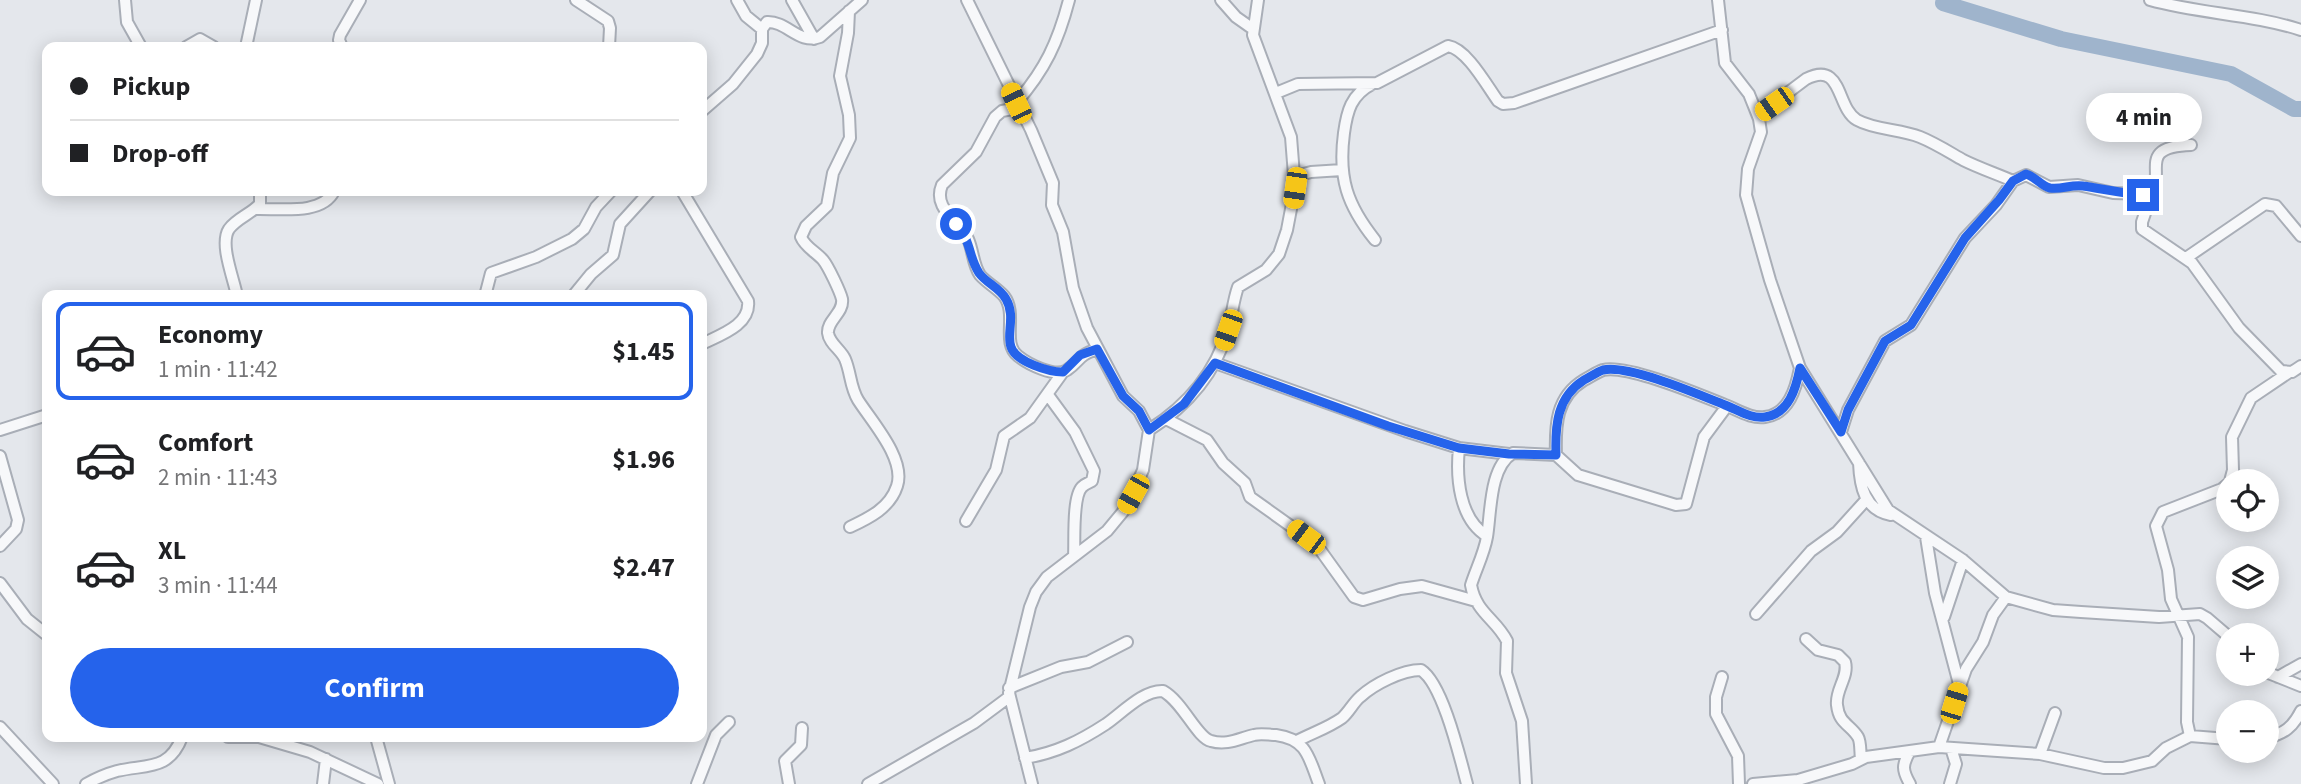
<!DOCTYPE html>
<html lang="en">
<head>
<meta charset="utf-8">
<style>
  :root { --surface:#fff; --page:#f2f2f2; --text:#202124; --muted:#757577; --line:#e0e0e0; --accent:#2563eb }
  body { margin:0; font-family:"Source Sans 3",sans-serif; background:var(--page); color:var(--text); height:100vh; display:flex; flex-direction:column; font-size:26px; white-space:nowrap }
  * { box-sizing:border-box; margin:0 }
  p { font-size:23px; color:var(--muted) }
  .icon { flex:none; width:38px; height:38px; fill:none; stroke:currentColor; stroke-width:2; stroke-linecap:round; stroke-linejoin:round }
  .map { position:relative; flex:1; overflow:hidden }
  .panel { position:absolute; left:42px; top:290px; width:665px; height:452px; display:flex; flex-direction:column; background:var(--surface); border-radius:14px; box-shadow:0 4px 18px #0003 }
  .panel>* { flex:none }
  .banner { position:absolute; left:42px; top:42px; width:665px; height:154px; border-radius:14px; box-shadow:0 4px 18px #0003; display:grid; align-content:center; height:154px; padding:0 28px; background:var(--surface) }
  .buttons { position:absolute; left:2216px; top:469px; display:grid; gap:14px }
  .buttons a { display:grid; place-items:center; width:63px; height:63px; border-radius:50%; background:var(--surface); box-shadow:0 4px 18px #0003; font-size:35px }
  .end { position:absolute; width:32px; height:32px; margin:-16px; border:9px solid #2563eb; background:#fff; box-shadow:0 0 0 4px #fff }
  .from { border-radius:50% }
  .bubble { position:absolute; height:49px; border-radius:24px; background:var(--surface); box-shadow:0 4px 18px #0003; font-size:23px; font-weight:700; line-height:49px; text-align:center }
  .car { position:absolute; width:21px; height:42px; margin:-21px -10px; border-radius:9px; box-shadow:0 0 5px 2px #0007; background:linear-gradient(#f5c518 24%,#345 0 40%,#f5c518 0 76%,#345 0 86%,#f5c518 0) }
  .banner b { display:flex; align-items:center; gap:24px; height:66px; font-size:26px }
  .banner b+b { border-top:2px solid var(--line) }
  .banner i { width:18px; height:18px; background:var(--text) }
  ul { padding:12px 0 0; list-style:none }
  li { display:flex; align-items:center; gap:21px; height:98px; margin:0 14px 10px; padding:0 14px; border:4px solid transparent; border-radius:14px }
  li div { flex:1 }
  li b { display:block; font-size:26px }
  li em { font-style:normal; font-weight:700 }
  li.current { border-color:var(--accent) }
  li>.icon { width:63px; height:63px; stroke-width:1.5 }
  .button { display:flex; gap:14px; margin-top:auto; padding:14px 28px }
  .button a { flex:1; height:80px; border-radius:42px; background:var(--accent); color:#fff; font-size:28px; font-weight:700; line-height:80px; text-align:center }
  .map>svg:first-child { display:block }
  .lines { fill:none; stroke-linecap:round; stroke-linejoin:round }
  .river { stroke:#9fb4cc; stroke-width:16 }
  .street-casing { stroke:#a9aeb7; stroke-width:14 }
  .street { stroke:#f7f8fa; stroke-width:10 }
  .route { stroke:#2563eb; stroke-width:9 }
</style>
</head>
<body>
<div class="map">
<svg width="2301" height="784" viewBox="0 0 2301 784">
  <rect width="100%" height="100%" fill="#e4e7ec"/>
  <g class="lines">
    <path class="river" d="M1943,3L2061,39L2231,74L2294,109H2301"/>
    <defs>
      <path id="street" d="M125,0L127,22L141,47
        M576,0L608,21L610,28L609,47
        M737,0L746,16L762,29
        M792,0L814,39
        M967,0L1031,130L1053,183L1052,205L1063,232L1073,288L1087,328L1123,396L1139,411L1149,430L1143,470L1126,508L1107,531L1047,577L1036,592L1030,607L1009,693L1032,784
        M1221,0L1236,17L1253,29
        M1718,0L1725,63L1749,94L1759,119L1761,132L1748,169L1746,195L1770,280L1800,368L1888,510L1963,560L2006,597L2053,610L2081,612L2159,617L2200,614L2207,618L2228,636
        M2150,0C2200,14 2252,14 2301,30
        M849,11L848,33L840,76L849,115L850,138L833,173L827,206L806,226L801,237C805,247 816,252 823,260C828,266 840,291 842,299C844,313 827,320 828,333C829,343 841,350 845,359C851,373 850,387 858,400C872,422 906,459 897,486C890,508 869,518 850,527
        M186,47L200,39L214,47
        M246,47L256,0
        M342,47L339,40L340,35L360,0
        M1372,84C1351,95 1347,111 1344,133C1338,178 1347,205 1375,240
        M1276,93L1298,84L1377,83L1448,46C1467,49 1487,86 1498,101L1503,104L1514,103L1722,30
        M1016,103C1045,70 1058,42 1069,0
        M1018,108L1002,111L995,117L976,152L942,185C932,209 960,221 968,239C973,250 973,265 980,275C987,283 997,288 1004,296C1018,314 1001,343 1018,356C1028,364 1055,378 1067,370C1081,360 1077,356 1097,349
        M702,111L733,84L757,54L762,43V29L767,22C787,21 799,45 820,37L862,0
        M1758,115L1806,79C1843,60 1836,108 1857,120C1875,130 1900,129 1920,137C1935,143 1949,152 1963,160C1979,168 1997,174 2013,181
        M1296,176L1311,172L1342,170
        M2153,190L2142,222V229L2192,263L2239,328L2281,371L2292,372L2301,366
        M682,191L748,301C751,325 720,335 702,344
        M255,209C278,208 322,216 334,191
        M2186,258L2265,204L2276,206L2301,236
        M237,296C234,279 219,244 229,229C237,218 251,214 260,204V191
        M485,296L491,273L536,257L572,239L584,229L596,207L611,191
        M573,296L591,274L613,255L620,224L650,191
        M1215,363L1405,431L1459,448L1509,454
        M1048,395L1075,432L1094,471L1092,481C1088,483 1085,484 1082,487C1072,497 1075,542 1074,556
        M1166,419L1207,440L1223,463L1245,483L1250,497L1306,537L1321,551L1354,597L1363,600L1400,589L1422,586L1476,601
        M0,430L47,415
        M1149,430C1187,406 1215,374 1228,330C1232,316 1233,301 1238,287L1266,270L1279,254L1287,230L1295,188L1291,137L1253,35L1258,0
        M1841,432L1848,410L1885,341L1911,325L1965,238L1996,205L2013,181L2026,175L2049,187L2078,185L2113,193L2147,194C2171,177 2132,147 2191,145
        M1459,448C1456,477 1459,519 1487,536
        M1556,455C1555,425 1556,397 1584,380C1590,377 1597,372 1603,370C1627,364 1700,395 1725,405C1738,410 1751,419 1765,417C1789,414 1796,388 1800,368
        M0,456L18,520L16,529L0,546
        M1859,463C1860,486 1864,510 1891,515
        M2230,481L2233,470L2232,437L2251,398L2288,373
        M966,521L996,470L1004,436L1030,418L1063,372
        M1926,537L1935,593L1959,684
        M0,583L27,619L47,635
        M1756,614L1811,551L1837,532L1866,500
        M1944,617L1963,560
        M1806,639L1818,650L1838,655L1845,662C1849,677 1835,690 1837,705C1839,724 1850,724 1858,737C1861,742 1860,753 1861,759
        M2266,672L2301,686
        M1722,677L1716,697V714L1738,756L1739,784
        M2278,677L2301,664
        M1009,688L1061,667L1088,662L1127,642
        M0,727L53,784
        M2190,736L2187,722L2188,637L2171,599L2168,570L2156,526L2163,512L2222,489L2228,484
        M228,737H259L310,752L378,784
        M376,737L389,784
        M2266,738C2284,734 2293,727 2301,711
        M1297,741C1312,733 1328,728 1342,718C1349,712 1353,703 1360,697C1374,684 1402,670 1421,670C1443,684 1460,758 1467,784
        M1939,747L2040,754L2104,768H2123L2152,761L2166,748L2190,736L2228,739
        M2040,754L2055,713
        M1025,758C1056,753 1080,741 1106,724C1122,713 1143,690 1163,691C1183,702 1197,738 1211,741C1227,746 1240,738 1254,735C1261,733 1269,735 1276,735C1307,739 1309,758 1319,784
        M86,784C95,779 106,774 117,771C147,764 169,771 182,737
        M323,784L326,759
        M697,784L716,735L729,722
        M789,784L785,761L801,745L802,728
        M868,784L974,723L1009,697
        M1526,784L1522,721L1506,673L1507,641C1496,619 1476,613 1471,585C1476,569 1484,554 1487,537C1491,514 1489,467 1513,453L1556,455L1578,475L1676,505L1686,504L1704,437L1727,406
        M1753,784L1798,780L1852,764L1866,757L1939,747L1966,669L1983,642L1993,615L2006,597
        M1910,784C1902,770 1902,765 1910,751
        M1950,784L1956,764L1951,748"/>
    </defs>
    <use href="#street" class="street-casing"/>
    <use href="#street" class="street"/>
  </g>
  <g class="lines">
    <path class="route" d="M956,224C972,242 968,256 979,273C986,283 1000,288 1006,299C1016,316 1006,334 1011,347C1016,362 1049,372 1063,372L1080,355L1097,349L1123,396L1139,411L1149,430L1184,404L1215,363L1388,426L1459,448L1509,454L1556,455C1555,425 1557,397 1584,380C1590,377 1597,372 1603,370C1628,364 1700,395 1725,405C1738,410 1751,419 1765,417C1789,414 1796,388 1800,368L1841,432L1848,410L1885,341L1911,325L1965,238L1999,200L2013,181L2026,174C2036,177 2041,186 2050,188C2061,190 2072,184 2083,186C2103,189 2122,193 2143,195"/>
  </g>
</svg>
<div class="buttons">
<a><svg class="icon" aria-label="locate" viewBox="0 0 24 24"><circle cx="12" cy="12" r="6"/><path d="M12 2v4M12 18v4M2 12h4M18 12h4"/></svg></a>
<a><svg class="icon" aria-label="layers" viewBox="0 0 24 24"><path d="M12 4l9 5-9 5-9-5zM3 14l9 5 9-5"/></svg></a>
<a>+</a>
<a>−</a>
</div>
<i class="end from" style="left:956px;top:224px"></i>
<i class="end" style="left:2143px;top:195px"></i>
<div class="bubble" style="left:2086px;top:93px;width:116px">4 min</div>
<i class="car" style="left:1016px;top:103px;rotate:335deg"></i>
<i class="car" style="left:1774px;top:104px;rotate:235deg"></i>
<i class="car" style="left:1295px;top:188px;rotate:188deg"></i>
<i class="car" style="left:1228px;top:330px;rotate:199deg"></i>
<i class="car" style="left:1133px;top:494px;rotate:209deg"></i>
<i class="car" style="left:1306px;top:537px;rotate:307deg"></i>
<i class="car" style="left:1954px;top:703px;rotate:17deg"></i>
<div class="banner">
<b><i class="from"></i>Pickup</b>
<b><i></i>Drop-off</b>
</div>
<section class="panel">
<ul>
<li class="current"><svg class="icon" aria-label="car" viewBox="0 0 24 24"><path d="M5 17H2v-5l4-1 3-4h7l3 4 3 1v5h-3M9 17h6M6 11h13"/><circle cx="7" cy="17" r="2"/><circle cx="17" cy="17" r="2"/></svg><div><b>Economy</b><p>1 min · 11:42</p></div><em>$1.45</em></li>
<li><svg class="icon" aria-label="car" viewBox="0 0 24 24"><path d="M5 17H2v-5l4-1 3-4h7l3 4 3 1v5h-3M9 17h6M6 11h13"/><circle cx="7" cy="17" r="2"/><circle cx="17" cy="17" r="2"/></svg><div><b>Comfort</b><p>2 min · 11:43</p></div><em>$1.96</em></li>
<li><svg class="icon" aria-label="car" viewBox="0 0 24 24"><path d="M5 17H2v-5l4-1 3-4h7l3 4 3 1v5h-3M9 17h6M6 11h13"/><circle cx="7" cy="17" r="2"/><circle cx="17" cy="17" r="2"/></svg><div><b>XL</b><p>3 min · 11:44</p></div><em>$2.47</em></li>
</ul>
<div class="button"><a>Confirm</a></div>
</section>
</div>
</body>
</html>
